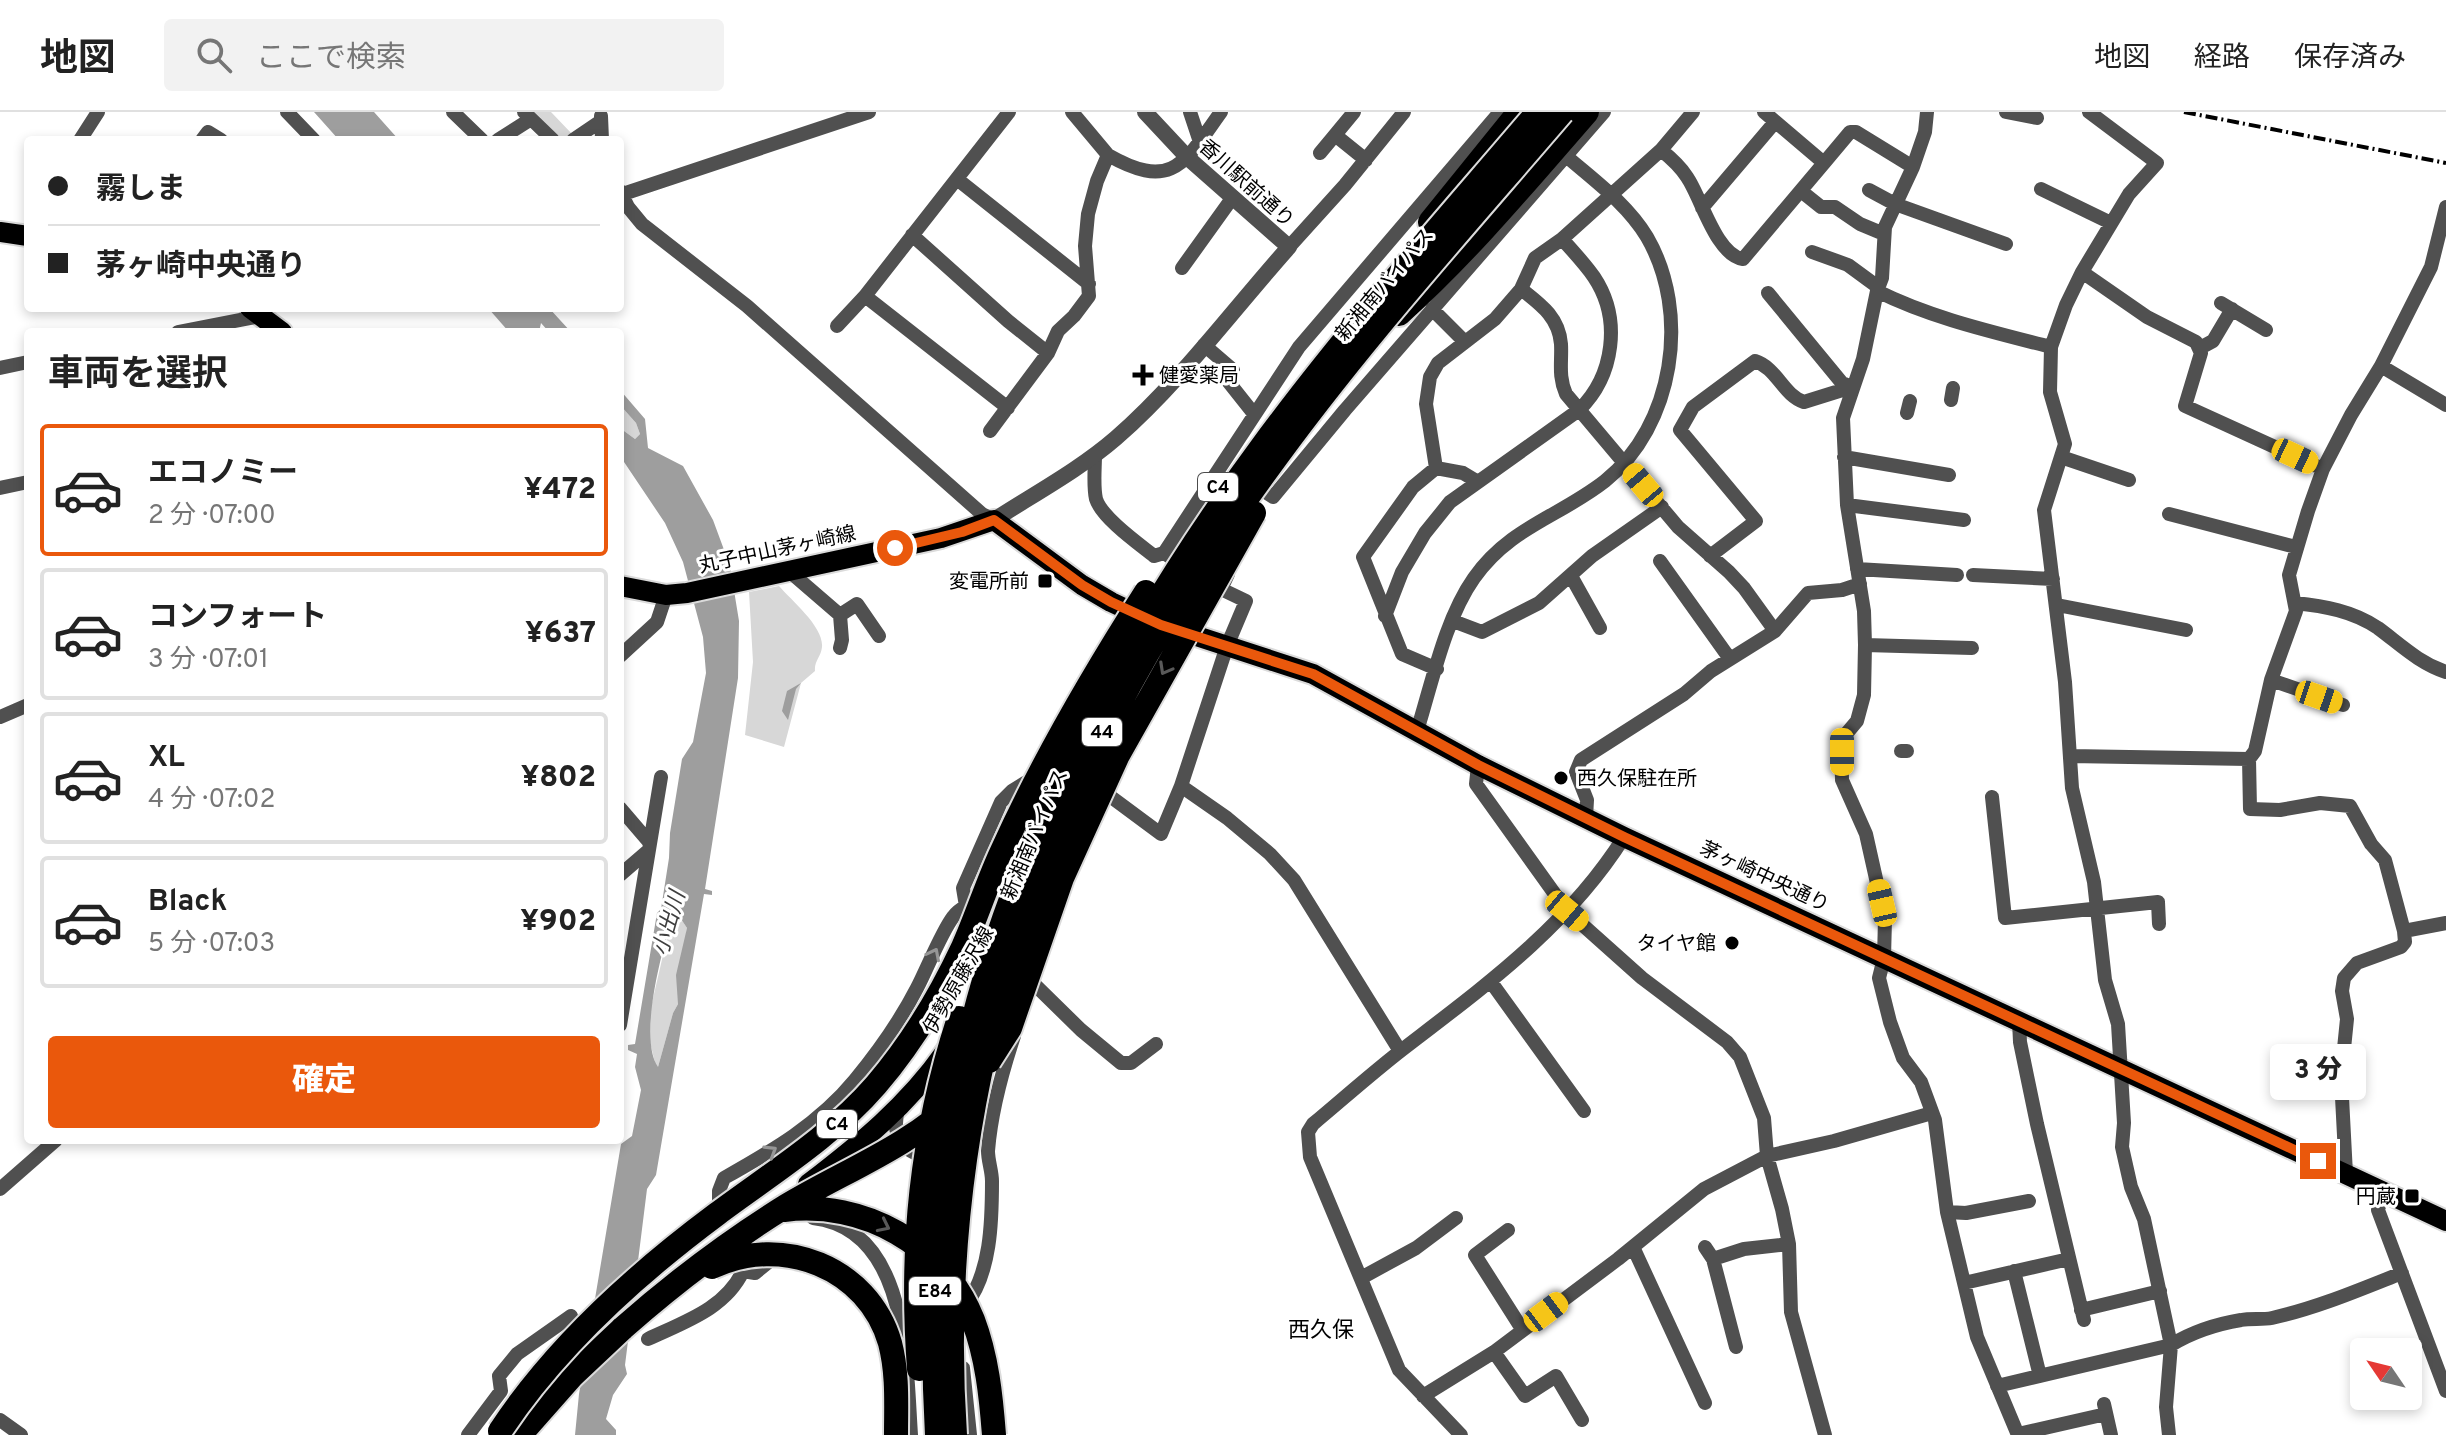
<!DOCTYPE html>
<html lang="ja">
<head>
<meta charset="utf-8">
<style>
  :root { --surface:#fff; --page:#f2f2f2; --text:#222; --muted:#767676; --line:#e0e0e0; --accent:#ea580c }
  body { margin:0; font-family:Overpass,"Noto Sans JP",sans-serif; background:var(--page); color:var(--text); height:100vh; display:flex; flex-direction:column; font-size:30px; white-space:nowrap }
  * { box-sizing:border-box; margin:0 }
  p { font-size:26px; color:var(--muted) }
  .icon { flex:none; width:44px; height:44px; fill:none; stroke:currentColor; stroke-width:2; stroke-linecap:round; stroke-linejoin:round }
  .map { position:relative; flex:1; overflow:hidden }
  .panel { position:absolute; left:24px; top:216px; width:600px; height:816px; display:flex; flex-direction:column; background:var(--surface); border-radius:8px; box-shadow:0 4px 12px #0003 }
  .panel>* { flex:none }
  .banner { position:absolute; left:24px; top:24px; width:600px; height:176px; border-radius:8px; box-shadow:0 4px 12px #0003; display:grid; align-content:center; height:176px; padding:0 24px; background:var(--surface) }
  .needle { width:52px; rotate:305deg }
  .tools { position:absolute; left:2350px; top:1226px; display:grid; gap:16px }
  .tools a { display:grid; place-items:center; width:72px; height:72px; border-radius:8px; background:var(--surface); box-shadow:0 4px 12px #0003; font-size:40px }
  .end { position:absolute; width:36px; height:36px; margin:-18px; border:10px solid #ea580c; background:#fff; box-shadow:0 0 0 4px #fff }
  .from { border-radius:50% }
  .bubble { position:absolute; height:56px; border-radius:8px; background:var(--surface); box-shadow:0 4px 12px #0003; font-size:26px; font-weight:800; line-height:56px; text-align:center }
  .car { position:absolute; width:24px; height:48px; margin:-24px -12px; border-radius:10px; box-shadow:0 0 6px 2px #0007; background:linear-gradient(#f5c518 24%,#345 0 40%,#f5c518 0 76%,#345 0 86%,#f5c518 0) }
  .banner b { display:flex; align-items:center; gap:28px; height:76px; font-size:30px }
  .banner b+b { border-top:2px solid var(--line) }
  .banner i { width:20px; height:20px; background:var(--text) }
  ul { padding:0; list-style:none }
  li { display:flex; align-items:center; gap:24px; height:132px; margin:0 16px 12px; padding:0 8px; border:4px solid var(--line); border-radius:8px }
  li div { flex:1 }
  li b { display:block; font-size:30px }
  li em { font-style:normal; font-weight:800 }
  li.on { border-color:var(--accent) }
  li>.icon { width:72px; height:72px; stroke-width:1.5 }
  h2 { padding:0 24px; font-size:36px; line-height:96px }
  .button { display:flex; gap:16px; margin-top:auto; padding:16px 24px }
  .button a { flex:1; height:92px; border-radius:8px; background:var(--accent); color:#fff; font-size:32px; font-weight:800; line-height:92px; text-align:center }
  header { display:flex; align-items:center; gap:48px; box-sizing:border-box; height:112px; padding:0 40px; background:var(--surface); border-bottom:2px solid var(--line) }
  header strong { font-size:38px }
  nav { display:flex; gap:44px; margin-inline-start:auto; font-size:28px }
  .search { width:560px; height:72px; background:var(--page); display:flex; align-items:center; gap:20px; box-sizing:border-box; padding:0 28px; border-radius:8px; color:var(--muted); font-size:30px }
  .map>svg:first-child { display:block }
  .green { fill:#d7d7d7 }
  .water { fill:#9e9e9e; fill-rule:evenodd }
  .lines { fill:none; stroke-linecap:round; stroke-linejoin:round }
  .primary-casing { stroke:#dbdbdb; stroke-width:24 }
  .motorway-casing { stroke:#dbdbdb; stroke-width:28 }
  .minor { stroke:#505050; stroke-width:14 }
  .tertiary { stroke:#505050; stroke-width:16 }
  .primary { stroke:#000; stroke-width:20 }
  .motorway { stroke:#000; stroke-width:24 }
  .rail { stroke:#000; stroke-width:4; stroke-dasharray:12 4 2 4; stroke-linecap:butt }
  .motorway-bridge-casing { stroke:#dbdbdb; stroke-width:28; stroke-linecap:butt }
  .motorway-bridge { stroke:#000; stroke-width:24 }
  .oneway { stroke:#595959 }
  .oneway2 { stroke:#969696 }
  .route { stroke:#ea580c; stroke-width:10 }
  .poi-dot { fill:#000; stroke:#fff; stroke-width:3 }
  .labels { text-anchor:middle; stroke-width:6; stroke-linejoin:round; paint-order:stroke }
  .shield { fill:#fff; stroke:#4c4c4c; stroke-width:2 }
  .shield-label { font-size:18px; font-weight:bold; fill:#000 }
  .street-label { font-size:20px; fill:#000; stroke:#fff }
  .poi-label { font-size:20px; fill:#000; stroke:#fff; text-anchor:end }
  .water-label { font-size:22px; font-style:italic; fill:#3f3f3f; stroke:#fff }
  .neighbourhood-label { font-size:22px; fill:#000; stroke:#fff }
</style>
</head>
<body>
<header>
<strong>地図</strong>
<div class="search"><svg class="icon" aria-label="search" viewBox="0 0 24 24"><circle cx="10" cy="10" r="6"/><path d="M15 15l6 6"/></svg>ここで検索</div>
<nav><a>地図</a><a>経路</a><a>保存済み</a></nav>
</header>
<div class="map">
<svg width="2446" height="1323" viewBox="0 0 2446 1323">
  <rect width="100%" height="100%" fill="#fff"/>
  <path class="green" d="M532,0H551L573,23L563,28Z
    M620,293L636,311L640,322L635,327L620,316Z
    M779,474C792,489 824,515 822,535C821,545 814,549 815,559L801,571L784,635L745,623L753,550L749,480Z
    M681,807L687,816L678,892L673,901L658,955H656L650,930L651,895L670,813Z"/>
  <path class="water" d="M314,0H374L399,28H339Z
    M488,196H549L571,220H549L541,211L539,220H509Z
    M620,278L645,307L648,336L683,354L713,408L730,454L739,509L738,566L705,777L712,779V783L704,782L656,1063L647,1077L625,1253L627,1262L613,1283L606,1307L616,1318V1323H575L579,1282L621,1032L632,1024L641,978L635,955L637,942L628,938V933L635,932L657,801L661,797L669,746L670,721L682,647L693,630L706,561L703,525L683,450L665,411L620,344V316L635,327L640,322L636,311L620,293ZM681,807L687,816L676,863L678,892L673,901L658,955C639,928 660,845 670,814L678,817Z
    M801,571L796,577L788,608L782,599L787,579Z"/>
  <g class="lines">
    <defs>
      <path id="primary" d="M0,120L28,124
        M250,196L282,220
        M620,474L666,483L687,481L941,426L994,408L1082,473L1111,490L1145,506
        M1175,517L1313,562L1478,653L1624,725L2446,1109
        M986,805L1031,711
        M808,1072C859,1033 908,993 945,940"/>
      <path id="motorway" d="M1430,110L1519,0
        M1399,202C1468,140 1526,70 1587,0
        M520,1323L572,1264L623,1216"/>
    </defs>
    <use href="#primary" class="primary-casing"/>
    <use href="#motorway" class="motorway-casing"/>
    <path class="minor" d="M287,0L314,28
      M453,0L482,28
      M524,0L553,28
      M1072,0L1108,43
      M1190,0L1200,30
      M1354,0L1335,23L1366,48
      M1764,0L1824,51L1850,20H1856L1913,55
      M1927,0L1925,20L1913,55L1885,115L1882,166L1877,179L1863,247L1843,306L1847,393L1864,499L1865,533L1864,583L1857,609L1841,628L1842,668L1866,722L1885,807L1884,846L1879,866L1890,910L1903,946L1921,970L1935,1008L1947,1100L1977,1225L2018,1323
      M2006,0L2037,6
      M2089,0L2157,51L2129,82L2082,160L2066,193L2051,235L2050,280L2065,332L2044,398L2065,570L2072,676L2094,770L2105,868L2118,912L2124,1011L2122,1035L2131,1075L2144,1107L2171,1233L2166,1295L2169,1323
      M601,4L602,28
      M80,28L98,0
      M202,28L208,20L221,28
      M498,28L531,7
      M573,28L601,9
      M1661,38C1671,46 1680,54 1687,65C1701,85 1716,143 1743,147L1824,51
      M1320,41L1335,23
      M957,67L1089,172
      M2041,77L2111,111
      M1869,78L1895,92L2006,132
      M620,79L628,95L642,112L747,194L982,402L994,408
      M1801,79L1821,95H1835L1860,112L1884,122
      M620,83L869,0
      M1702,96L1775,10
      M912,123L1008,209L1048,241
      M1289,135L1345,73L1404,0
      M1812,140L1848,153L1878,175
      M1182,156L1233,85
      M2082,160L2147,205L2196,230L2201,241L2185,294L2323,357
      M1521,177C1540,192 1559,205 1561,232C1562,250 1558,264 1566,282L1678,415L1729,460L1744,476L1775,519
      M1877,179C1931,206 1993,220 2051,235
      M1768,181L1842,271L1852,275
      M865,184L1008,296
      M2221,191L2266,218
      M1432,197L1465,230
      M837,214L865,184L1009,0
      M178,220L260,204
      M1204,233L1233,258L1227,268L1254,302
      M2200,236L2213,229L2232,197
      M2381,254L2446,293
      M0,256L28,250
      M1951,288L1953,276
      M1907,301L1910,289
      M990,319L1048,241L1058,219L1074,204L1089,184L1085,134L1088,102L1097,69L1108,43C1173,80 1185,50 1221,0
      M1095,343C1095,356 1093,374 1096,387C1102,406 1139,432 1154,444L1164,441L1170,445
      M1844,345L1949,363
      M2061,345L2129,368
      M1436,356L1463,361L1478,370
      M1253,372L1273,385L1345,298L1604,0
      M0,376L28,370
      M1847,393L1964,408
      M2169,402L2296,435
      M1164,441L1299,235L1500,0
      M1710,444L1756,409L1680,318L1693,295L1755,249C1777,256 1783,283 1804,290L1852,275
      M1660,449L1730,547
      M1857,457L1957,463
      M789,459L840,503L842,528L840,536
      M1973,463L2053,467
      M1571,464L1600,516
      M2295,491C2324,494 2353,499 2378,516C2401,533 2419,551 2446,560
      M2057,493L2186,518
      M840,503L857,492L879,524
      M1385,504L1402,460L1425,421L1450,390L1579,298C1614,264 1622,207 1594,165C1585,152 1573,139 1562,127
      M1453,509L1482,520L1539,491L1592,444L1662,395
      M1865,533L1972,536
      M620,544L657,510L666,483
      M1437,557L1402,542L1363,445L1413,375L1436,356L1426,292L1430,265L1438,251L1495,207L1521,177L1535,146L1562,127L1661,38L1693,0
      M2271,568L2343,593
      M0,605L28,593
      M1417,619C1432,571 1445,507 1474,466C1510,415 1559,405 1605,369C1674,314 1691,201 1647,125C1627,92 1595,69 1566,44
      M1901,639H1907
      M2070,644L2249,647
      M1478,653L1476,672L1567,799L1642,866L1727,930L1740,945L1764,1006L1767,1044L1782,1097L1789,1132L1791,1200L1825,1323
      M1181,674L1227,706L1270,742L1294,768L1400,939
      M1103,679L1161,722L1181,674L1227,534L1246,489L1221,477L1228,462
      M1992,685L2005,806L2158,790L2159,812
      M620,696L650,731
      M1586,705L1587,688L1576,660L1581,648L1684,582L1711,559L1775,519L1808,481L1842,478L1860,472
      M620,763L649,738
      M966,794L963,776L1001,690L1012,679L1028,669
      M2404,819L2446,811
      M1031,869L1081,918L1121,951H1131L1156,932
      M1491,870L1584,999
      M2019,909L2020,930L2037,1012L2084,1208
      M620,913L661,665
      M898,997C891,1026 902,1039 929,1046
      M2346,1062L2341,966L2347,907L2342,879L2344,866L2357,851L2401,835L2405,830L2404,819L2385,748L2371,732L2350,694L2320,691L2280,698L2250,697L2249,647L2255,639L2271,568L2296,499L2289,463L2308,399L2323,357L2351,303L2381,254L2431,155L2446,95
      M0,1077L56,1028
      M2383,1080L2378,1098L2446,1279
      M719,1088V1079L724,1066C772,1039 819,1012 855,968C878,940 900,909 917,876C927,857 941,821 953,805C960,795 973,791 984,787
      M1947,1100L1966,1101L2029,1089
      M813,1106C909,1117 906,1252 911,1323
      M1508,1118L1475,1143L1522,1217
      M1633,1135L1705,1291
      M1705,1135L1713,1147L1736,1235
      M1713,1147L1744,1137L1789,1132
      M736,1153L743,1159L755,1161L777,1143
      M2014,1159L2040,1264
      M1361,1166L1416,1136L1456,1106
      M1964,1171L2069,1147
      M965,1194C991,1162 992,1109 992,1069C992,1059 988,1049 988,1039C991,1001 1002,960 1014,924
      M2081,1198L2160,1179
      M648,1227C684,1210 725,1197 743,1159
      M1494,1240L1525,1284L1556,1264L1582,1308
      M963,1256L970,1323
      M1997,1274L2171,1233C2192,1220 2217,1212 2241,1208C2251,1206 2262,1208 2272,1206C2317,1196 2359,1178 2402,1161
      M1423,1284L1494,1240L1618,1147L1704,1077L1767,1044L1834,1029L1932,1001
      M2104,1292L2111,1323
      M0,1308L21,1323
      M2018,1322L2106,1302
      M468,1323L501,1279L499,1264L517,1242L571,1204
      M1461,1323L1399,1258L1310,1045L1308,1020L1313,1012C1343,987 1372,961 1403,937C1485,874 1568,814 1624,725"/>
    <path class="tertiary" d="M994,408C1034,382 1079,358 1116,326C1180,270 1232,199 1289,135L1188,46L1145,0"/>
    <use href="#primary" class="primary"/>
    <use href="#motorway" class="motorway"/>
    <path class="rail" d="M2184,0L2446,51"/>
    <defs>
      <path id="motorway-bridge" d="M989,949L1010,916L1062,766L1118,643L1254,401
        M784,1098C863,1088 943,1132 973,1208C987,1245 991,1284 994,1323
        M712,1155C782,1122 868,1155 890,1231C898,1262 896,1292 896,1323
        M623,1216C674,1171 728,1130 786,1094C844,1059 909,1035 958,987
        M919,1257C910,1135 921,1023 959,906
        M500,1319C556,1234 635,1163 717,1102C772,1061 831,1025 876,973C912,931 940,884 963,835C977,804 987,771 1002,739C1042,650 1093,563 1146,480
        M937,1323C930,1200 936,1077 962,956C1009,731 1133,508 1269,325C1353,212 1447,107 1538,0
        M955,1323C946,1192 957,1061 986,934C1031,734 1145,525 1265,361C1356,234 1461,118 1562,0"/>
    </defs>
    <use href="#motorway-bridge" class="motorway-bridge-casing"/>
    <use href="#motorway-bridge" class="motorway-bridge"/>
  </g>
  <defs><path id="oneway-chevron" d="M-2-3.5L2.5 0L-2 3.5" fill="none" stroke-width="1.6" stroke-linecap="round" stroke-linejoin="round" transform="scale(2)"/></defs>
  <g class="oneway">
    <use href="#oneway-chevron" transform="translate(1165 557) rotate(119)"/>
    <use href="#oneway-chevron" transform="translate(884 1114) rotate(26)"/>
  </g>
  <g class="oneway2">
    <use href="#oneway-chevron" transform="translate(934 842) rotate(-63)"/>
    <use href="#oneway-chevron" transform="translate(771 1039) rotate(-32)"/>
  </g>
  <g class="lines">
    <path class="route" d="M895,436L962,420L994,408L1082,473L1111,490L1161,513L1313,562L1478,653L1624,725L2318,1049"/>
  </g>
  <g class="poi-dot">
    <path d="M1139 251h8v8h8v8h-8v8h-8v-8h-8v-8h8z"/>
    <rect x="1037" y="461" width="16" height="16" rx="4"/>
    <circle cx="1561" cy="666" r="8"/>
    <circle cx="1732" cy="831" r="8"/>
    <rect x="2404" y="1076" width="16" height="16" rx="4"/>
  </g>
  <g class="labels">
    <g class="shield">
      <rect x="1198" y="361" width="40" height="28" rx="6"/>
      <rect x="1082" y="606" width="40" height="28" rx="6"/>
      <rect x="817" y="998" width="40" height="28" rx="6"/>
      <rect x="909" y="1165" width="52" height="28" rx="6"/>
    </g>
    <g class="shield-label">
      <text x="1218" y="381">C4</text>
      <text x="1102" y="626">44</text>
      <text x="837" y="1018">C4</text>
      <text x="935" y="1185">E84</text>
    </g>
    <g class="street-label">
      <text transform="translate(1247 71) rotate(42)" y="7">香川駅前通り</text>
      <text transform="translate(1384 172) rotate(-50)" y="7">新湘南バイパス</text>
      <text transform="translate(777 437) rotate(-12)" y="7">丸子中山茅ヶ崎線</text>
      <text transform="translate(1034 722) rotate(-67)" y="7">新湘南バイパス</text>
      <text transform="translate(1765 764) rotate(25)" y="7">茅ヶ崎中央通り</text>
      <text transform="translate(958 868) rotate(-60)" y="7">伊勢原藤沢線</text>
    </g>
    <g class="poi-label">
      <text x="1159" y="270" text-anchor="start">健愛薬局</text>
      <text x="1029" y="476">変電所前</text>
      <text x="1577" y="673" text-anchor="start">西久保駐在所</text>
      <text x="1716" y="838">タイヤ館</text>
      <text x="2396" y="1091">円蔵</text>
    </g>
    <g class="water-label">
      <text transform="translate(668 811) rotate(-74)" y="8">小出川</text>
    </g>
    <g class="neighbourhood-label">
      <text x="1321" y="1225">西久保</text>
    </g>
  </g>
</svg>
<div class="tools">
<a><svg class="needle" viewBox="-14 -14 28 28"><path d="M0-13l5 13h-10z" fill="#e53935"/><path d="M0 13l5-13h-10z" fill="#767676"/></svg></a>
</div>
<i class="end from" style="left:895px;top:436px"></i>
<i class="end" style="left:2318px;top:1049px"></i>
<div class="bubble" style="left:2270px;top:932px;width:96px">3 分</div>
<i class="car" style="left:2295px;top:344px;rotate:115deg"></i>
<i class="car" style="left:1643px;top:373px;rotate:320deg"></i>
<i class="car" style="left:2319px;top:585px;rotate:109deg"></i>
<i class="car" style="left:1842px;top:640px;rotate:180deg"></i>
<i class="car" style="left:1882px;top:791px;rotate:347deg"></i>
<i class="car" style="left:1567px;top:799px;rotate:130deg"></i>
<i class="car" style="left:1546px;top:1200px;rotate:53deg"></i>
<div class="banner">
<b><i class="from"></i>霧しま</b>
<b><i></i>茅ヶ崎中央通り</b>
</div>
<section class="panel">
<h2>車両を選択</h2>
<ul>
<li class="on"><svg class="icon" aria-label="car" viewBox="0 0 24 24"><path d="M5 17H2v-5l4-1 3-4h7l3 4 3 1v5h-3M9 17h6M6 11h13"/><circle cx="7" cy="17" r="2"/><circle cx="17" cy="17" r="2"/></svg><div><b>エコノミー</b><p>2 分 · 07:00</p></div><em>¥472</em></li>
<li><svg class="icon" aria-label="car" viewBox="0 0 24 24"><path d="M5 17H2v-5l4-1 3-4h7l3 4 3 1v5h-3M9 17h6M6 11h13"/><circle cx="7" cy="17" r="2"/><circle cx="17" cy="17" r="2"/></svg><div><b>コンフォート</b><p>3 分 · 07:01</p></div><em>¥637</em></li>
<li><svg class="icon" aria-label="car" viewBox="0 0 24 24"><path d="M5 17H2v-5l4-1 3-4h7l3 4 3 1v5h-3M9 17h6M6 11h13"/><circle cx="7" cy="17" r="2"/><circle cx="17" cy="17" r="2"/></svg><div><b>XL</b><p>4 分 · 07:02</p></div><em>¥802</em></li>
<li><svg class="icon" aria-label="car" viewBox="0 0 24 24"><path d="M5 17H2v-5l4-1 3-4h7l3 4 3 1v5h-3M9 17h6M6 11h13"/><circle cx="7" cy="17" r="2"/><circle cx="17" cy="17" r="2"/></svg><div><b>Black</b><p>5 分 · 07:03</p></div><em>¥902</em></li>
</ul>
<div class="button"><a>確定</a></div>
</section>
</div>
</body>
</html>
